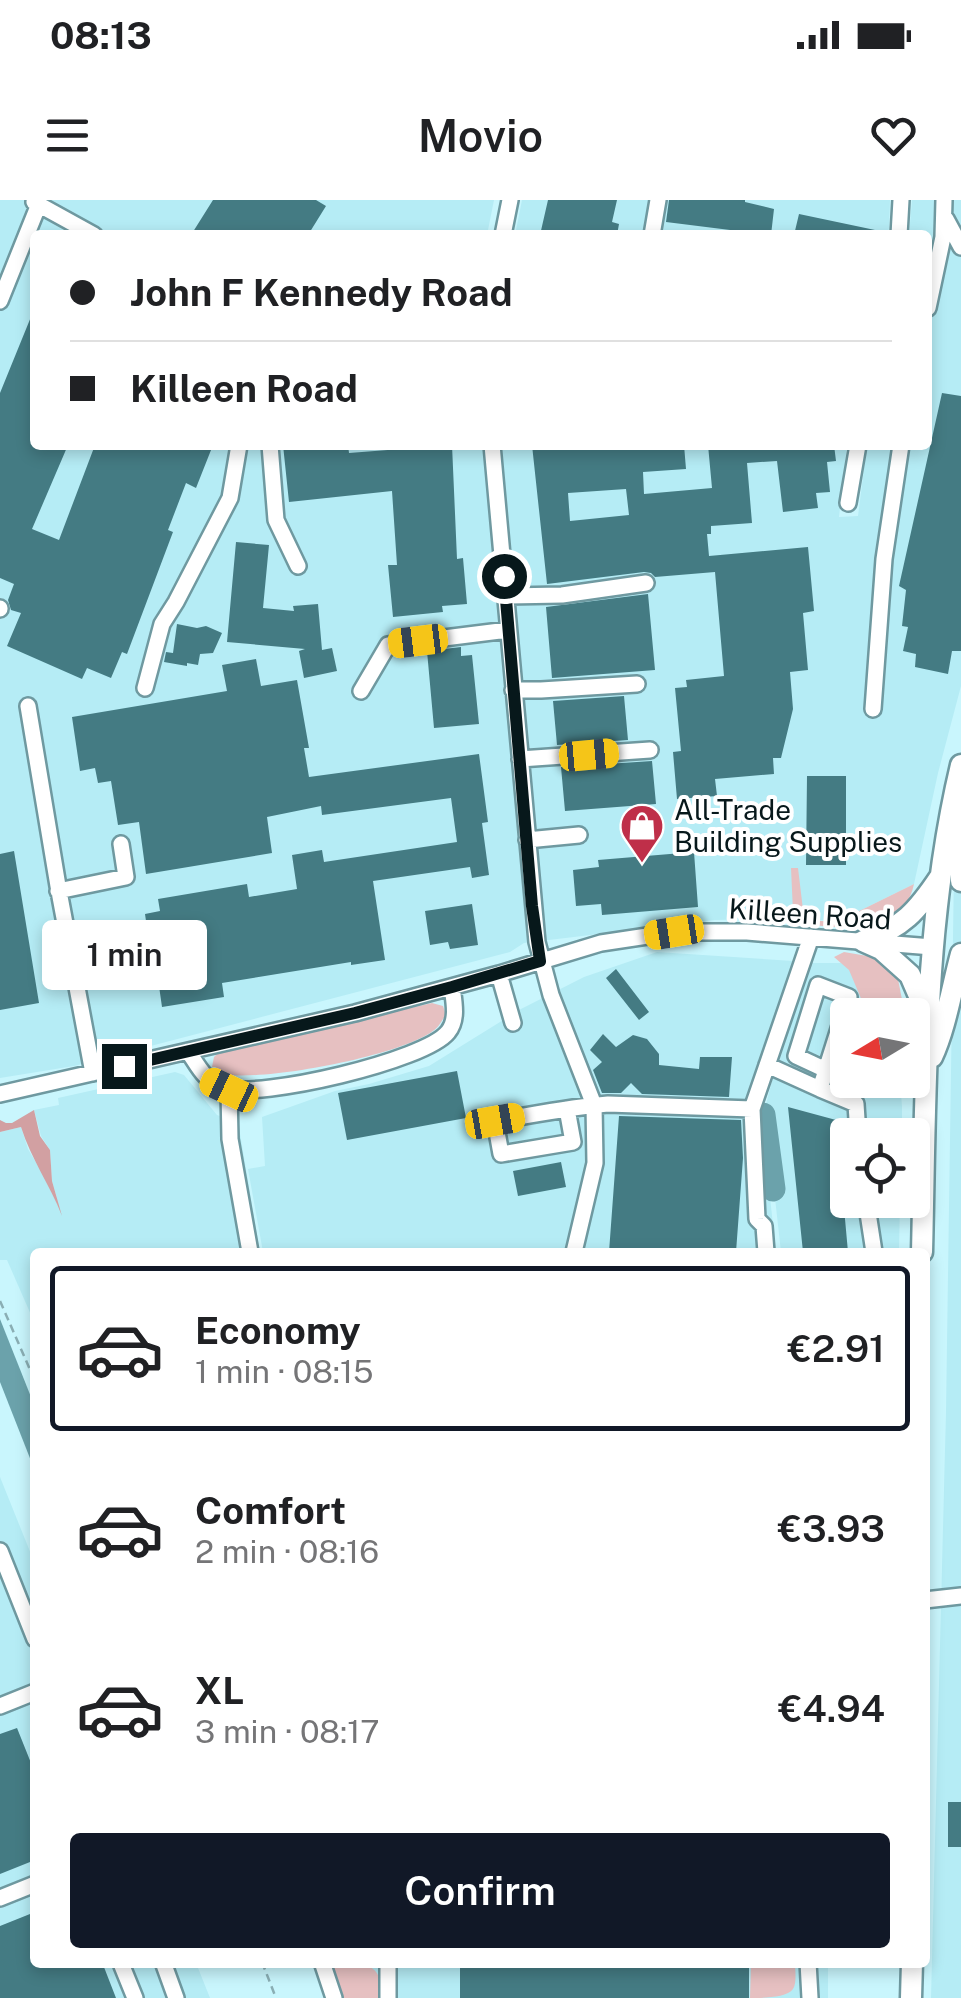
<!DOCTYPE html>
<html lang="en">
<head>
<meta charset="utf-8">
<style>
  :root { --surface:#fff; --page:#f2f2f2; --text:#202124; --muted:#757577; --line:#e0e0e0; --accent:#111827 }
  body { margin:0; font-family:"Public Sans",sans-serif; background:var(--page); color:var(--text); height:100vh; display:flex; flex-direction:column; font-size:38px; white-space:nowrap }
  * { box-sizing:border-box; margin:0 }
  p { font-size:32px; color:var(--muted) }
  .icon { flex:none; width:55px; height:55px; fill:none; stroke:currentColor; stroke-width:2; stroke-linecap:round; stroke-linejoin:round }
  .map { position:relative; flex:1; overflow:hidden }
  .drawer { position:absolute; left:30px; top:1048px; width:900px; height:720px; display:flex; flex-direction:column; background:var(--surface); border-radius:10px; box-shadow:0 5px 15px #0003 }
  .drawer>* { flex:none }
  .banner { position:absolute; left:30px; top:30px; width:902px; height:220px; border-radius:10px; box-shadow:0 5px 15px #0003; display:grid; align-content:center; height:220px; padding:0 40px; background:var(--surface) }
  .needle { width:65px; rotate:260deg }
  .buttons { position:absolute; left:830px; top:798px; display:grid; gap:20px }
  .buttons a { display:grid; place-items:center; width:100px; height:100px; border-radius:10px; background:var(--surface); box-shadow:0 5px 15px #0003; font-size:50px }
  .end { position:absolute; width:45px; height:45px; margin:-22px; border:12px solid #07181b; background:#fff; box-shadow:0 0 0 5px #fff }
  .from { border-radius:50% }
  .bubble { position:absolute; height:70px; border-radius:10px; background:var(--surface); box-shadow:0 5px 15px #0003; font-size:32px; font-weight:600; line-height:70px; text-align:center }
  .car { position:absolute; width:30px; height:60px; margin:-30px -15px; border-radius:12px; box-shadow:0 0 8px 2px #0007; background:linear-gradient(#f5c518 24%,#345 0 40%,#f5c518 0 76%,#345 0 86%,#f5c518 0) }
  .banner b { display:flex; align-items:center; gap:35px; height:95px; font-size:38px }
  .banner b+b { border-top:2px solid var(--line) }
  .banner i { width:25px; height:25px; background:var(--text) }
  ul { padding:18px 0 0; list-style:none }
  li { display:flex; align-items:center; gap:30px; height:165px; margin:0 20px 15px; padding:0 20px; border:5px solid transparent; border-radius:10px }
  li div { flex:1 }
  li b { display:block; font-size:38px }
  li em { font-style:normal; font-weight:600 }
  li.current { border-color:var(--accent) }
  li>.icon { width:90px; height:90px; stroke-width:1.5 }
  .button { display:flex; gap:20px; margin-top:auto; padding:20px 40px }
  .button a { flex:1; height:115px; border-radius:10px; background:var(--accent); color:#fff; font-size:40px; font-weight:600; line-height:115px; text-align:center }
  .status { display:flex; justify-content:space-between; align-items:center; height:70px; padding:0 50px; background:var(--surface); direction:ltr }
  .status svg { height:28px; fill:currentColor }
  header { display:flex; justify-content:space-between; align-items:center; height:130px; padding:0 40px; background:var(--surface); font-size:45px; font-weight:600 }
  .map>svg:first-child { display:block }
  .built { fill:#b5ecf5 }
  .green { fill:#e6c0c1 }
  .forest { fill:#d2a0a2 }
  .water { fill:#6ba2ab }
  .lines { fill:none; stroke-linecap:round; stroke-linejoin:round }
  .river { stroke:#6ba2ab; stroke-width:25 }
  .building { fill:#447b83; fill-rule:evenodd }
  .minor-casing { stroke:#6f99a0; stroke-width:20 }
  .major-casing { stroke:#6f99a0; stroke-width:25 }
  .path { stroke:#8aaeb4; stroke-width:2.5; stroke-dasharray:8 5; stroke-linecap:butt }
  .minor { stroke:#fff; stroke-width:15 }
  .major { stroke:#fff; stroke-width:20 }
  .route { stroke:#07181b; stroke-width:12 }
  .labels { text-anchor:middle; stroke-width:8; stroke-linejoin:round; paint-order:stroke }
  .poi-label { font-size:28px; fill:#07181b; stroke:#fff; text-anchor:start }
  .street-label { font-size:28px; fill:#07181b; stroke:#fff }
</style>
</head>
<body>
<div class="status"><b>08:13</b><svg viewBox="0 0 49 12"><path d="M0 12V9h3v3zM5 12V6h3v6zM10 12V3h3v9zM15 12V0h3v12zM26 1h20v11H26zM47 4h2v5h-2z"/></svg></div>
<header><svg class="icon" aria-label="menu" viewBox="0 0 24 24"><path d="M4 6h16M4 12h16M4 18h16"/></svg>Movio<svg class="icon" aria-label="heart" viewBox="0 0 24 24"><path d="M12 20l-8-8c-3-5 5-10 8-4 3-6 11-1 8 4z"/></svg></header>
<div class="map">
<svg width="961" height="1798" viewBox="0 0 961 1798">
  <rect width="100%" height="100%" fill="#c9f6fd"/>
  <path class="built" d="M0,0H494L487,35H35V245H847L839,317L858,316L867,245H928V35H909L912,0H961V486L938,573L914,684L837,722L803,718L715,720L524,743L510,752L74,866L0,878Z
    M522,0H890L889,28L887,35H515Z
    M961,663V1798H931L946,1211L954,669Z
    M657,752L809,762L805,778L811,763H841L852,767L871,815H848V880H896L901,893L902,907V935H848V1000H900L899,1052H781L765,908L775,869L761,915L776,1052H263L248,969L265,966L262,917L335,891L369,884L429,866L521,809L584,777Z
    M175,872L184,875L217,915L238,922L260,1052H35V1124L7,1060H0V932L21,927L28,949L57,998L52,981L50,950L41,936L34,910L59,905L58,898Z
    M0,1277L35,1364V1762L196,1763L210,1798H0Z
    M342,1763H828V1798H353Z"/>
  <path class="green" d="M791,668H798L804,718L806,720L837,722L914,684C904,735 835,730 797,722L793,712Z
    M844,752L873,757L898,779L905,815H868L849,770L834,757Z
    M432,803L443,806L446,815C441,821 440,826 433,831C399,856 264,882 222,874L216,867H212L214,857L218,853Z
    M330,1763C361,1762 383,1760 382,1798H343Z
    M751,1763H795C795,1769 797,1783 793,1789C787,1798 761,1798 750,1798Z"/>
  <path class="forest" d="M34,910L40,936L50,950L52,981L62,1016C50,985 31,959 21,927L0,932V920L6,923H12Z"/>
  <path class="water" d="M0,1119L35,1207V1271L0,1182Z"/>
  <g class="lines">
    <path class="river" d="M763,915L773,989"/>
  </g>
  <path class="building" d="M213,0H316L326,6L308,35H191Z
    M548,0H617L612,22L619,24L617,35H540Z
    M669,0H745V2L774,9L771,35L666,22Z
    M799,14L875,30L874,35H794Z
    M35,107V245H68L32,329L59,340L95,245H213L196,288L186,283L168,330L173,332L127,454L122,452L111,478L87,468L82,479L7,446L21,413L11,410L8,400L14,384L0,378V193Z
    M942,193L961,196V451H952L948,474L915,467L916,454L903,451L908,427L902,426L906,390L899,386Z
    M283,245H348L349,253L452,245L457,359L463,358L467,404L442,406L443,412L393,417L388,365H397L392,291L289,302Z
    M532,245H684L686,269L643,272L644,294L712,288L708,245H834L836,261L827,262L830,292L816,293L818,308L783,312L777,261L747,263L752,323L711,326V334H707L709,356L808,347L814,411L803,413L808,470L790,472L793,509L781,558H773L774,574L715,579L717,596L677,599L673,552L681,551L675,488L687,487L686,480L724,476L715,372L655,377L651,373L644,372L547,384ZM626,289L629,315L570,321L568,293Z
    M236,342L269,345L263,408L294,411L293,406L318,404L322,450L332,448L337,471L304,478L299,451L305,449L227,442Z
    M648,394L655,470L552,478L546,407Z
    M177,424L197,428L206,426L222,433L213,453L200,454L198,465L187,463V466L164,462L166,452L173,453Z
    M461,447V456L472,455L479,524L434,528L427,451Z
    M256,459L261,486L297,480L309,548H304L309,577L479,554L488,622L482,623L489,675L472,678L470,667L373,681L385,760L351,765V762L222,783L224,797L162,807L159,786L152,787L142,729L147,728L145,714L160,711L158,699L247,684L249,697L297,689L292,655L322,650L324,662L457,642L451,598L322,615L321,606L267,617L272,653L146,674L139,622L118,625L111,581L98,583L95,568L80,571L72,517L227,491L222,465Z
    M624,496L628,540L557,545L553,501Z
    M652,561L656,604L565,611L561,567Z
    M807,576H846V665H806Z
    M14,651L39,803L0,810V654Z
    M694,652L698,707L602,715L601,704L576,706L573,670L599,667L598,660Z
    M472,704L478,745L450,749L448,742L430,745L425,711Z
    M616,769L649,812L639,820L606,778Z
    M603,834L616,847L633,835L647,839L659,854V865L699,869L700,857H732L729,897L642,894L631,883L621,893H602L593,870L602,862L590,850Z
    M457,871L466,918L347,940L338,893Z
    M788,907L836,920L848,1052H803Z
    M619,916L741,920L743,958L736,1052H609Z
    M561,962L566,987L518,996L513,971Z
    M17,1528L35,1573V1576L30,1578L35,1592V1660L0,1674V1534Z
    M948,1602H961V1647H948Z
    M35,1712V1762H102L116,1798H0V1726Z
    M460,1762H749V1798H460Z"/>
  <g class="lines">
    <defs>
      <path id="minor" d="M34,2L94,35
        M946,19L961,47
        M503,35L510,0
        M652,35L658,0
        M899,35L901,0
        M0,101L39,4
        M928,108L943,37L944,0
        M270,245L276,320L298,366
        M492,245L537,742L551,795L594,905L595,963L574,1052
        M848,303L858,245
        M506,396L562,395L646,383
        M0,408V409
        M145,488L162,424L176,402L230,298L239,245
        M513,490H541L637,484
        M361,491L388,445L508,430
        M28,506L58,686L93,873
        M873,509L884,359L901,245
        M520,559L650,550
        M527,640L579,635
        M58,691L126,677L121,644
        M73,766L131,758
        M499,774L513,823
        M188,851C200,869 204,880 225,888C259,899 425,861 448,832C458,820 454,802 452,787
        M767,865L820,889L826,870L796,856L818,785L849,797L826,870
        M820,889L856,904L858,935
        M229,890L230,939L250,1052
        M0,894L355,813L499,774L601,743L674,732H747L932,747
        M567,909L573,942L501,954L495,921C532,915 570,907 608,904L752,909L811,737
        M752,909L757,1019L764,1026L766,1052
        M866,1000L874,1052
        M0,1351L35,1439
        M925,1400L961,1396
        M0,1506L35,1492
        M0,1698L35,1684
        M163,1762L176,1798
        M322,1762L334,1798
        M388,1762V1798
        M808,1762L810,1798
        M122,1766L135,1798"/>
      <path id="major" d="M956,618L961,643V681
        M863,741C902,729 918,710 940,677
        M863,741L881,749L910,775L926,812
        M932,857C946,827 952,787 961,754
        M922,1052C926,890 923,724 961,565
        M911,1798L912,1762"/>
    </defs>
    <use href="#minor" class="minor-casing"/>
    <use href="#major" class="major-casing"/>
    <path class="path" d="M0,1101L35,1181
      M262,1762L276,1798"/>
    <use href="#minor" class="minor"/>
    <use href="#major" class="major"/>
  </g>
  <g class="lines">
    <path class="route" d="M124,866L355,813L452,787L540,761L532,706L504,376"/>
  </g>
  <defs>
    <symbol id="shop-pin" viewBox="-11 -11 22 30"><path d="M0 17L-7.5 6A9.5 9.5 0 1 1 7.5 6Z" fill="#bf2f49" stroke="#fff"/><path d="M-5-2.5h2.3a2.7 3.5 0 0 1 5.4 0H5L5.5 6h-11ZM-1.5-2.5h3a1.5 2.3 0 0 0-3 0Z" fill="#fff"/></symbol>
  </defs>
  <g fill-rule="evenodd">
    <use href="#shop-pin" x="617" y="601" width="50" height="68"/>
  </g>
  <g class="labels">
    <g class="poi-label">
      <text x="674" y="620">All-Trade<tspan x="674" dy="32">Building Supplies</tspan></text>
    </g>
    <g class="street-label">
      <text transform="translate(810 714) rotate(4)" y="10">Killeen Road</text>
    </g>
  </g>
</svg>
<div class="buttons">
<a><svg class="needle" viewBox="-14 -14 28 28"><path d="M0-13l5 13h-10z" fill="#e53935"/><path d="M0 13l5-13h-10z" fill="#757577"/></svg></a>
<a><svg class="icon" aria-label="locate" viewBox="0 0 24 24"><circle cx="12" cy="12" r="6"/><path d="M12 2v4M12 18v4M2 12h4M18 12h4"/></svg></a>
</div>
<i class="end from" style="left:504px;top:376px"></i>
<i class="end" style="left:124px;top:866px"></i>
<div class="bubble" style="left:42px;top:720px;width:165px">1 min</div>
<i class="car" style="left:418px;top:441px;rotate:263deg"></i>
<i class="car" style="left:589px;top:555px;rotate:85deg"></i>
<i class="car" style="left:674px;top:732px;rotate:261deg"></i>
<i class="car" style="left:229px;top:890px;rotate:295deg"></i>
<i class="car" style="left:495px;top:921px;rotate:80deg"></i>
<div class="banner">
<b><i class="from"></i>John F Kennedy Road</b>
<b><i></i>Killeen Road</b>
</div>
<section class="drawer">
<ul>
<li class="current"><svg class="icon" aria-label="car" viewBox="0 0 24 24"><path d="M5 17H2v-5l4-1 3-4h7l3 4 3 1v5h-3M9 17h6M6 11h13"/><circle cx="7" cy="17" r="2"/><circle cx="17" cy="17" r="2"/></svg><div><b>Economy</b><p>1 min · 08:15</p></div><em>€2.91</em></li>
<li><svg class="icon" aria-label="car" viewBox="0 0 24 24"><path d="M5 17H2v-5l4-1 3-4h7l3 4 3 1v5h-3M9 17h6M6 11h13"/><circle cx="7" cy="17" r="2"/><circle cx="17" cy="17" r="2"/></svg><div><b>Comfort</b><p>2 min · 08:16</p></div><em>€3.93</em></li>
<li><svg class="icon" aria-label="car" viewBox="0 0 24 24"><path d="M5 17H2v-5l4-1 3-4h7l3 4 3 1v5h-3M9 17h6M6 11h13"/><circle cx="7" cy="17" r="2"/><circle cx="17" cy="17" r="2"/></svg><div><b>XL</b><p>3 min · 08:17</p></div><em>€4.94</em></li>
</ul>
<div class="button"><a>Confirm</a></div>
</section>
</div>
</body>
</html>
